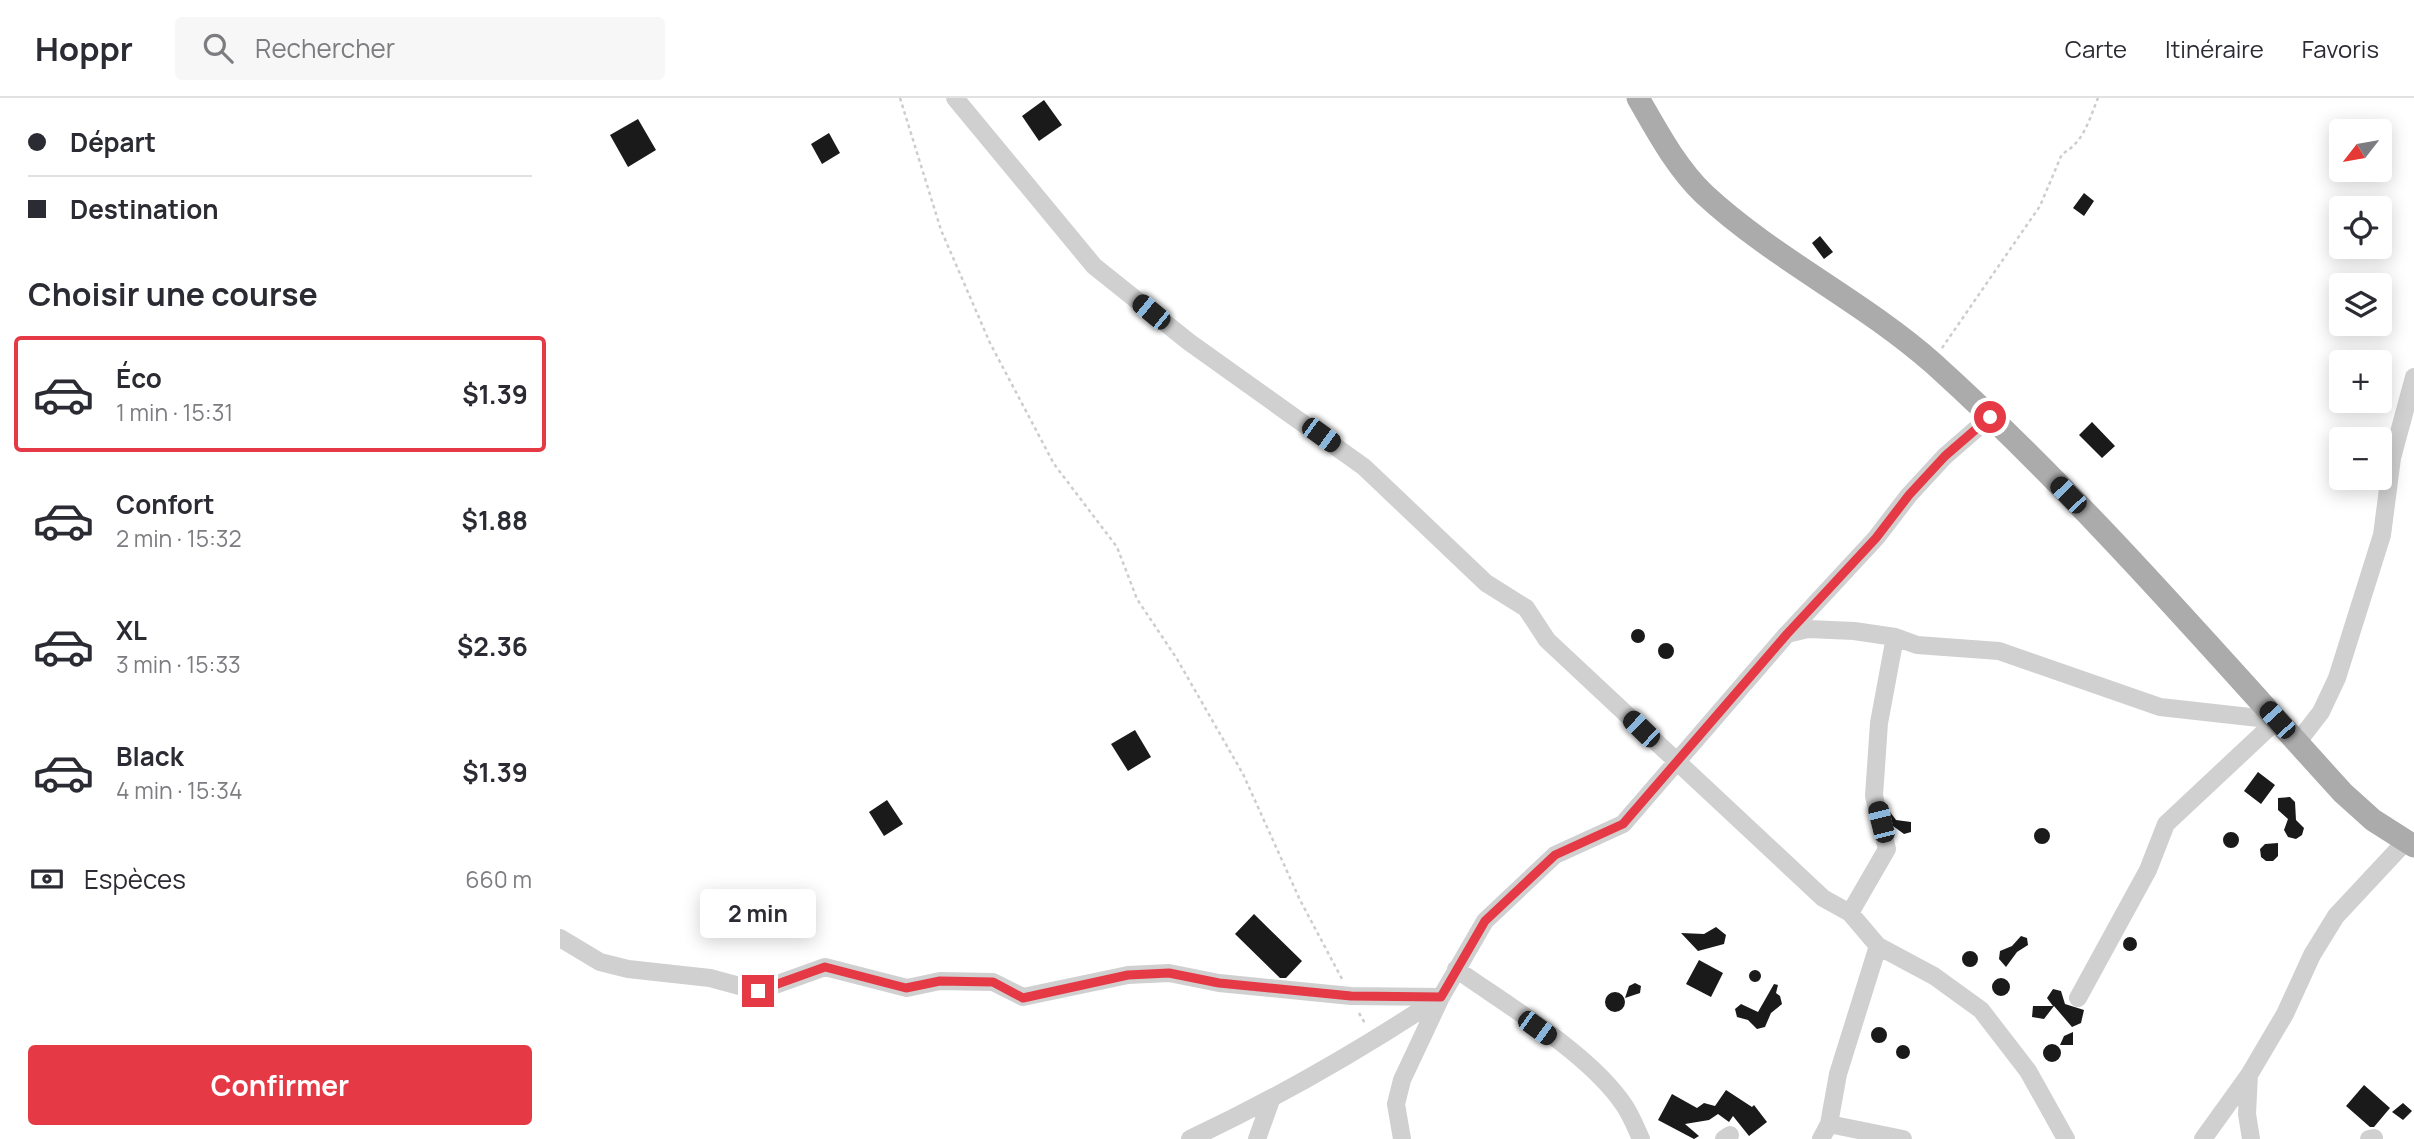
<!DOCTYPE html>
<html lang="fr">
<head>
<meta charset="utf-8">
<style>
  :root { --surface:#fff; --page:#f7f7f7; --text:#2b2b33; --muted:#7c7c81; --line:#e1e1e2; --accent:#e63946 }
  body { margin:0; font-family:Manrope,sans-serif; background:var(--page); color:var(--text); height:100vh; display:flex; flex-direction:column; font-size:26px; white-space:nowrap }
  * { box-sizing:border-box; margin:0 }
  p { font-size:23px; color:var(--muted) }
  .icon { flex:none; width:38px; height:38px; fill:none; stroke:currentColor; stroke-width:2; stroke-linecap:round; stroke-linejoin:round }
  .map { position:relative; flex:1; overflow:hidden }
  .side { display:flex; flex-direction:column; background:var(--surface); width:560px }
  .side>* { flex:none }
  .banner { display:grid; align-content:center; height:154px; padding:0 28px; background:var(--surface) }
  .needle { width:46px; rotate:239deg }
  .buttons { position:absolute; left:1769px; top:21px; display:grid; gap:14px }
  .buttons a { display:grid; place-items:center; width:63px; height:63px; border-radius:7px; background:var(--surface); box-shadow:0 4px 18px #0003; font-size:35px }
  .end { position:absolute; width:32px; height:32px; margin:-16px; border:9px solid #e63946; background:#fff; box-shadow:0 0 0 4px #fff }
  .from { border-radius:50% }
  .bubble { position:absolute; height:49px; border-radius:7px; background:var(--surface); box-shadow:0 4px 18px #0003; font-size:23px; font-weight:700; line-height:49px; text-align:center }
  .car { position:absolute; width:21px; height:42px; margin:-21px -10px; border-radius:9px; box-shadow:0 0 5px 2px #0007; background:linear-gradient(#222 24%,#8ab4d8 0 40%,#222 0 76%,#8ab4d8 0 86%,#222 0) }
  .banner b { display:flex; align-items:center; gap:24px; height:66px; font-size:26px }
  .banner b+b { border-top:2px solid var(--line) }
  .banner i { width:18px; height:18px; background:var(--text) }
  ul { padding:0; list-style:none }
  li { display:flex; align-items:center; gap:21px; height:116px; margin:0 14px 10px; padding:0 14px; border:4px solid transparent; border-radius:7px }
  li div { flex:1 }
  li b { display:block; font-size:26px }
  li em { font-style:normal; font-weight:700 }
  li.active { border-color:var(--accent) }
  li>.icon { width:63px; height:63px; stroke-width:1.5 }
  h2 { padding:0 28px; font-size:32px; line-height:84px }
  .pay { display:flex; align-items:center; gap:18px; height:77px; padding:0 28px; font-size:26px }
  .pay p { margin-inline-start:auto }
  .cta { display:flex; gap:14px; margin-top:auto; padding:14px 28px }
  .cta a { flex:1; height:80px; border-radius:7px; background:var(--accent); color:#fff; font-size:28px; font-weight:700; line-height:80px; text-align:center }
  header { display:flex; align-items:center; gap:42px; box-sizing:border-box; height:98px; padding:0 35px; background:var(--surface); border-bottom:2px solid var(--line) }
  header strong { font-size:33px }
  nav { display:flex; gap:38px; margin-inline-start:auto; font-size:24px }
  .search { width:490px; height:63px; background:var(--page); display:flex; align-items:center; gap:18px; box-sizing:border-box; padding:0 24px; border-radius:7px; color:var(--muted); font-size:26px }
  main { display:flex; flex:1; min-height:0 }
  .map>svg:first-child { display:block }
  .building { fill:#1a1a1a }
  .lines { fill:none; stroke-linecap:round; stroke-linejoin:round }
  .path { stroke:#cdcdcd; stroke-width:2.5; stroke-dasharray:3.5 3.5; stroke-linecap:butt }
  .minor { stroke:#d0d0d0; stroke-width:18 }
  .major { stroke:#ababab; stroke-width:23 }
  .route { stroke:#e63946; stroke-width:9 }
</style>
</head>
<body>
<header>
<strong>Hoppr</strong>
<div class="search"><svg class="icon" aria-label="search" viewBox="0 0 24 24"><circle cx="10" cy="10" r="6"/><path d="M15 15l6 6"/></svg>Rechercher</div>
<nav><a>Carte</a><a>Itinéraire</a><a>Favoris</a></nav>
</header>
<main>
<section class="side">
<div class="banner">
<b><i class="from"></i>Départ</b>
<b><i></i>Destination</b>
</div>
<h2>Choisir une course</h2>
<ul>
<li class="active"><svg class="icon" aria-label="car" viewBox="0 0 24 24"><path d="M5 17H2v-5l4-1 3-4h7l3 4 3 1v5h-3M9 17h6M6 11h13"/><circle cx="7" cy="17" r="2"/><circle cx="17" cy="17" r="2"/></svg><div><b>Éco</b><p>1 min · 15:31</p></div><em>$1.39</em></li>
<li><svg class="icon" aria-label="car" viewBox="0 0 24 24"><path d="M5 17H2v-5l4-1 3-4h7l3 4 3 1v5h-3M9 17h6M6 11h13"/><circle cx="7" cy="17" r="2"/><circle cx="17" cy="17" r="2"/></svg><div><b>Confort</b><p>2 min · 15:32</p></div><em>$1.88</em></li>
<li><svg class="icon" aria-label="car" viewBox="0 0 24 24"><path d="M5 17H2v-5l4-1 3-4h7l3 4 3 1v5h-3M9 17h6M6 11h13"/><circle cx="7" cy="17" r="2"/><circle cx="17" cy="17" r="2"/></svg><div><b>XL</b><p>3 min · 15:33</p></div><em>$2.36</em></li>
<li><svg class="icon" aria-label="car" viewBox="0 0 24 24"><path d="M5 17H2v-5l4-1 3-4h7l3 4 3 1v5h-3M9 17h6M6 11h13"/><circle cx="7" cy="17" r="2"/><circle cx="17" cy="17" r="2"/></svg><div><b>Black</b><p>4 min · 15:34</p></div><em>$1.39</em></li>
</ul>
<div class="pay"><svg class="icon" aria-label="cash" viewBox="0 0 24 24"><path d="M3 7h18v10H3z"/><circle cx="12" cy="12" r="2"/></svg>Espèces<p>660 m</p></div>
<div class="cta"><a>Confirmer</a></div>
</section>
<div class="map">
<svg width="1854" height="1041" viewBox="0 0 1854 1041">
  <rect width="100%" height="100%" fill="#fff"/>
  <path class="building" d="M484,2L502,27L479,43L462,18Z
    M78,21L96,52L68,69L50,37Z
    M269,35L280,55L262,66L251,46Z
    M1524,95L1534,103L1524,118L1513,110Z
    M1260,138L1273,154L1264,161L1252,145Z
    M1532,324L1555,348L1542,360L1519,337Z
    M1071 538a7 7 0 1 1 14 0a7 7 0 1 1-14 0Z
    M1098 553a8 8 0 1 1 16 0a8 8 0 1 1-16 0Z
    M575,632L591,659L568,673L551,646Z
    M1698,674L1715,687L1701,706L1684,693Z
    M1730,699L1735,704L1736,722L1744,730L1742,737L1736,741L1728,739L1724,732L1728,721L1718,712V700Z
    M327,702L343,726L324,738L309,714Z
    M1330,714L1336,722L1351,724V734L1344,736L1333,728Z
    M1474 738a8 8 0 1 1 16 0a8 8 0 1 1-16 0Z
    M1663 742a8 8 0 1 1 16 0a8 8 0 1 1-16 0Z
    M1718,745V758L1713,763H1706L1701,759L1700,751L1705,746Z
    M694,816L742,863L726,880H720L675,836Z
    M1156,829L1166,837L1164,846L1138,853L1121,835L1144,836Z
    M1461,838L1467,840L1468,847L1457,854L1446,869L1439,861L1440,853L1452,848Z
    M1563 846a7 7 0 1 1 14 0a7 7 0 1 1-14 0Z
    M1402 861a8 8 0 1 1 16 0a8 8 0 1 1-16 0Z
    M1139,862L1163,875L1151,899L1126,886Z
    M1189 878a6 6 0 1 1 12 0a6 6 0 1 1-12 0Z
    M1432 889a9 9 0 1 1 18 0a9 9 0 1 1-18 0Z
    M1075,885L1081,888L1080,895L1065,900L1069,888Z
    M1214,886L1218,887L1216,895L1220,898L1222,906L1211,915L1205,929L1197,931L1188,922L1177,919L1175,911L1181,906L1198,914Z
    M1493,891L1501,893L1505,906L1524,912L1521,925L1512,929L1494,908L1484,921L1472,919L1473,908H1493L1487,900Z
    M1045 904a10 10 0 1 1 20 0a10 10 0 1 1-20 0Z
    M1311 937a8 8 0 1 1 16 0a8 8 0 1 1-16 0Z
    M1513,934V947H1500L1504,938Z
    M1483 955a9 9 0 1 1 18 0a9 9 0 1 1-18 0Z
    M1336 954a7 7 0 1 1 14 0a7 7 0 1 1-14 0Z
    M1804,987L1830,1010L1814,1029H1810L1786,1008Z
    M1166,992L1192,1009L1194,1007L1207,1024L1189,1038L1173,1018L1169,1024L1158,1016L1149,1022L1125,1026L1139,1038L1134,1041L1098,1022L1112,996L1137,1010L1144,1005L1155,1008Z
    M1843,1005L1852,1013L1843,1022L1832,1014Z"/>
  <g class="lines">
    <path class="path" d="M340,0L381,132L430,245L494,366L557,449L577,501L617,561L683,676L740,802L782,881
      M1382,250L1480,108L1502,56C1524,44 1529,22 1538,0
      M799,915L806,927"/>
    <path class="minor" d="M395,0L534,168L629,244L804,369L926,485L966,510L987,542L1263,800L1290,815L1318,848L1374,878L1421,912L1468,973L1506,1041
      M1227,536L1248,531L1294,533L1335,539L1357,547L1439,553L1600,609L1717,622
      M1737,645L1761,614L1777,580L1822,437L1832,360L1854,279
      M1290,815L1327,751L1314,698L1319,625L1335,539
      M0,840L40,864L68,871L150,880L198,893L265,869L347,890L380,883L433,884L463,899L568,877L609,875L659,885L791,898L881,899
      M896,871C948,908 1029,955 1064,1007C1071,1017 1076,1030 1081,1041
      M1518,900L1588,772L1606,726L1717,622
      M1689,977L1687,1016L1691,1041
      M1269,1026L1343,1041
      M630,1041C717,1000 799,953 879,900
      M697,1041L711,1002
      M842,1041L836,1006L842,982L881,899L925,823L995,757L1063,726L1227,536L1316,440L1349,397L1385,358L1430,319
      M1164,1041L1170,1037
      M1261,1041L1269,1026L1278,976L1318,848
      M1643,1041L1689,977L1725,916L1752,857L1776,818L1846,743
      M1809,1041L1814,1040"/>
    <path class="major" d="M1078,0C1097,33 1116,69 1144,96C1214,161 1303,203 1374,266C1521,399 1650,549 1783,695L1813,722L1854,748"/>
  </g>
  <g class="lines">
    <path class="route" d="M198,893L265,869L346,890L380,883L433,884L463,900L568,877L609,875L659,885L791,898L881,899L925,823L995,757L1063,726L1227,536L1316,440L1349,397L1385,358L1430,319"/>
  </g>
</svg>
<div class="buttons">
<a><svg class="needle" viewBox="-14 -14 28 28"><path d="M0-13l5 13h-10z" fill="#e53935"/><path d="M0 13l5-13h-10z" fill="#7c7c81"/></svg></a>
<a><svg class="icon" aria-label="locate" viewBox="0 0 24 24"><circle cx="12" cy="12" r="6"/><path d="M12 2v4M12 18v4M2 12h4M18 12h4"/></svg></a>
<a><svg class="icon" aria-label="layers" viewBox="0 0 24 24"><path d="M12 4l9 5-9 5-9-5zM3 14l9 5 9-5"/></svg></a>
<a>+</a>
<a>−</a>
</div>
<i class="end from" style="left:1430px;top:319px"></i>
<i class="end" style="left:198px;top:893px"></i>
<div class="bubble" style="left:140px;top:791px;width:116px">2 min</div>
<i class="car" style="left:591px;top:214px;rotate:309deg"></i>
<i class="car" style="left:761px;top:337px;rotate:126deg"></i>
<i class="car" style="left:1508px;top:397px;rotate:316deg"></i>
<i class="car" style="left:1717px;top:622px;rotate:318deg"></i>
<i class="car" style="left:1081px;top:631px;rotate:314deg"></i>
<i class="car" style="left:1321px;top:724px;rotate:346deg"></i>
<i class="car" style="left:977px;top:930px;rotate:126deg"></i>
</div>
</main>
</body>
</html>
